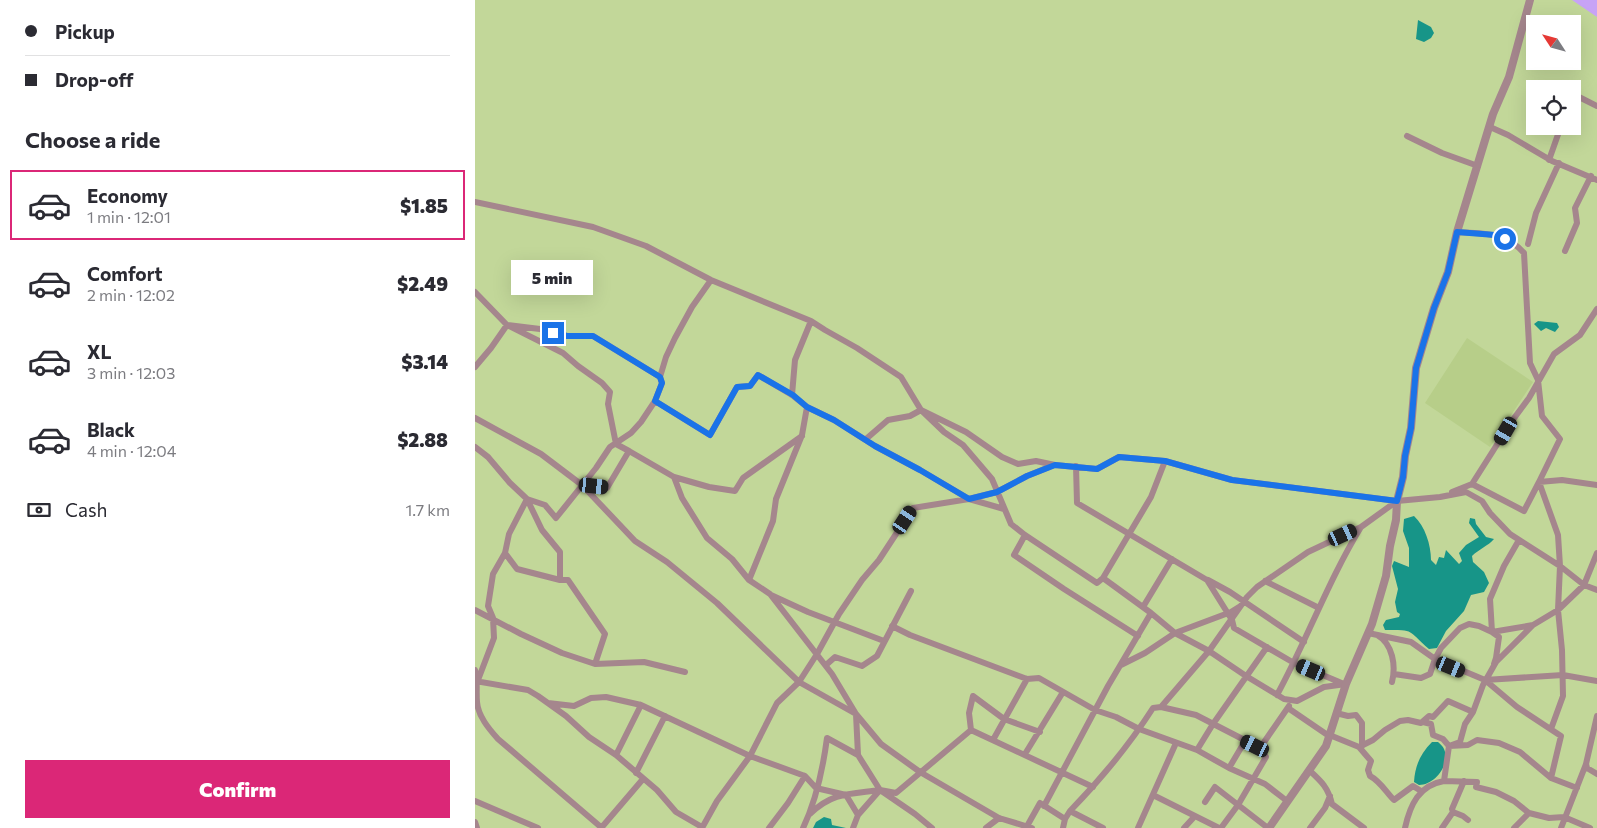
<!DOCTYPE html>
<html lang="en">
<head>
<meta charset="utf-8">
<style>
  :root { --surface:#fff; --page:#f7f7f7; --text:#2b2b33; --muted:#7c7c81; --line:#e1e1e2; --accent:#db2777 }
  body { margin:0; font-family:Commissioner,sans-serif; background:var(--page); color:var(--text); height:100vh; display:flex; flex-direction:column; font-size:19px; white-space:nowrap }
  * { box-sizing:border-box; margin:0 }
  p { font-size:16px; color:var(--muted) }
  .icon { flex:none; width:28px; height:28px; fill:none; stroke:currentColor; stroke-width:2; stroke-linecap:round; stroke-linejoin:round }
  .map { position:relative; flex:1; overflow:hidden }
  .panel { display:flex; flex-direction:column; background:var(--surface); width:475px }
  .panel>* { flex:none }
  .guide { display:grid; align-content:center; height:110px; padding:0 25px; background:var(--surface) }
  .needle { width:32px; rotate:306deg }
  .buttons { position:absolute; left:1051px; top:15px; display:grid; gap:10px }
  .buttons a { display:grid; place-items:center; width:55px; height:55px; border-radius:0px; background:var(--surface); box-shadow:0 5px 20px #0002; font-size:25px }
  .end { position:absolute; width:22px; height:22px; margin:-11px; border:6px solid #1a73e8; background:#fff; box-shadow:0 0 0 2px #fff }
  .from { border-radius:50% }
  .bubble { position:absolute; height:35px; border-radius:0px; background:var(--surface); box-shadow:0 5px 20px #0002; font-size:16px; font-weight:800; line-height:35px; text-align:center }
  .car { position:absolute; width:15px; height:30px; margin:-15px -8px; border-radius:6px; box-shadow:0 0 4px 1px #0007; background:linear-gradient(#222 24%,#8ab4d8 0 40%,#222 0 76%,#8ab4d8 0 86%,#222 0) }
  .guide b { display:flex; align-items:center; gap:18px; height:48px; font-size:19px }
  .guide b+b { border-top:1px solid var(--line) }
  .guide i { width:12px; height:12px; background:var(--text) }
  ul { padding:0; list-style:none }
  li { display:flex; align-items:center; gap:15px; height:70px; margin:0 10px 8px; padding:0 15px; border:2px solid transparent; border-radius:0px }
  li div { flex:1 }
  li b { display:block; font-size:19px }
  li em { font-style:normal; font-weight:800 }
  li.selected { border-color:var(--accent) }
  li>.icon { width:45px; height:45px; stroke-width:1.5 }
  h2 { padding:0 25px; font-size:22px; line-height:60px }
  .pay { display:flex; align-items:center; gap:12px; height:55px; padding:0 25px; font-size:19px }
  .pay p { margin-inline-start:auto }
  .action { display:flex; gap:10px; margin-top:auto; padding:10px 25px }
  .action a { flex:1; height:58px; border-radius:0px; background:var(--accent); color:#fff; font-size:20px; font-weight:800; line-height:58px; text-align:center }
  main { display:flex; flex:1; min-height:0 }
  .map>svg:first-child { display:block }
  .built { fill:#b7ce89 }
  .green { fill:#c7a3f6 }
  .water { fill:#179588 }
  .lines { fill:none; stroke-linecap:round; stroke-linejoin:round }
  .minor { stroke:#a5868d; stroke-width:6 }
  .tertiary { stroke:#a5868d; stroke-width:8 }
  .route { stroke:#1a73e8; stroke-width:6 }
</style>
</head>
<body>
<main>
<section class="panel">
<div class="guide">
<b><i class="from"></i>Pickup</b>
<b><i></i>Drop-off</b>
</div>
<h2>Choose a ride</h2>
<ul>
<li class="selected"><svg class="icon" aria-label="car" viewBox="0 0 24 24"><path d="M5 17H2v-5l4-1 3-4h7l3 4 3 1v5h-3M9 17h6M6 11h13"/><circle cx="7" cy="17" r="2"/><circle cx="17" cy="17" r="2"/></svg><div><b>Economy</b><p>1 min · 12:01</p></div><em>$1.85</em></li>
<li><svg class="icon" aria-label="car" viewBox="0 0 24 24"><path d="M5 17H2v-5l4-1 3-4h7l3 4 3 1v5h-3M9 17h6M6 11h13"/><circle cx="7" cy="17" r="2"/><circle cx="17" cy="17" r="2"/></svg><div><b>Comfort</b><p>2 min · 12:02</p></div><em>$2.49</em></li>
<li><svg class="icon" aria-label="car" viewBox="0 0 24 24"><path d="M5 17H2v-5l4-1 3-4h7l3 4 3 1v5h-3M9 17h6M6 11h13"/><circle cx="7" cy="17" r="2"/><circle cx="17" cy="17" r="2"/></svg><div><b>XL</b><p>3 min · 12:03</p></div><em>$3.14</em></li>
<li><svg class="icon" aria-label="car" viewBox="0 0 24 24"><path d="M5 17H2v-5l4-1 3-4h7l3 4 3 1v5h-3M9 17h6M6 11h13"/><circle cx="7" cy="17" r="2"/><circle cx="17" cy="17" r="2"/></svg><div><b>Black</b><p>4 min · 12:04</p></div><em>$2.88</em></li>
</ul>
<div class="pay"><svg class="icon" aria-label="cash" viewBox="0 0 24 24"><path d="M3 7h18v10H3z"/><circle cx="12" cy="12" r="2"/></svg>Cash<p>1.7 km</p></div>
<div class="action"><a>Confirm</a></div>
</section>
<div class="map">
<svg width="1122" height="828" viewBox="0 0 1122 828">
  <rect width="100%" height="100%" fill="#c2d799"/>
  <path class="built" d="M992,338L1058,382L1015,447L950,403Z"/>
  <path class="green" d="M1097,0H1122V17Z"/>
  <path class="water" d="M943,20L956,27L959,33L956,38L949,42L941,39Z
    M1063,321L1082,323L1084,327L1080,332L1071,328L1066,331L1059,324Z
    M939,516C950,526 956,545 956,560L961,565L964,557L969,558L971,550L984,564L987,561L984,553L991,545L1004,537L994,523L995,518L1000,519L1001,524L1011,537L1019,539C1013,546 1004,549 997,556L998,562L1009,572L1014,583L1009,592L996,595L989,611L971,631L962,648L954,649C932,630 941,630 910,630L908,625L911,620L924,617L925,614L922,612L920,602L923,589L917,566L919,561L934,567V548L928,531L929,519Z
    M957,742H963C965,744 968,746 969,749C976,764 960,785 944,785L939,782C940,766 945,754 957,742Z
    M349,817L356,819L357,825L371,828H338L341,822Z"/>
  <g class="lines">
    <path class="minor" d="M1098,102L1100,97H1104L1122,106
      M1015,127L1033,135L1077,161L1122,180
      M932,136L967,153L1003,166
      M1074,160L1086,126
      M0,202L118,227L171,246L236,280L336,321L350,330L382,348L426,377L446,410L469,432L488,445L517,479L536,524L550,535L622,583L628,578L676,613L700,633L734,651L771,676L809,699L822,701L849,687L871,684
      M982,232C1009,234 1030,231 1049,253L1055,363L1063,380L1067,416L1085,439L1064,482L1083,535L1085,566L1083,610L1087,650L1088,696L1076,729
      M1053,244L1061,213L1084,163
      M1090,251L1102,223L1100,208L1116,176
      M0,292L32,325L65,329L92,336H118L185,377
      M0,367L16,348L32,325L88,353L103,366L127,383L135,392L133,404L141,444L154,451
      M317,395L320,360L336,321
      M180,401L187,383L185,377L191,357L200,338L217,307L236,280
      M332,407L359,420L400,446L445,470L494,499L522,492L552,476L579,465
      M0,418L66,454L107,485L160,541L192,562L242,603L324,682L381,714L406,744L445,772L524,818L557,828
      M391,439L413,420L435,416L446,410L491,432L527,457L543,464L561,461L580,465L622,469L644,457L690,461L757,480L922,501L965,497L991,492L1007,501L1015,513L1035,534L1085,566L1109,585L1122,590
      M0,447L13,457L35,483L52,499L67,530L85,552V580H93L130,634L120,664
      M601,466L602,503L732,580L757,620L759,628L819,663L869,684
      M199,477L207,498L232,538L257,559L274,580L295,594L357,674L381,714L383,755L405,790L440,814L457,828
      M997,484L1037,421L1054,398L1079,354L1105,335L1122,309
      M107,485L132,488L154,451L199,477L234,487L260,491L268,478L327,436
      M977,492L997,484L1049,511L1064,482L1087,480L1122,485
      M52,499L70,505L81,518L121,468L135,447L156,433L166,422L180,401L235,435L262,387L275,386L283,375L317,395L332,407L327,435L301,499L298,521L274,580
      M550,535L539,555L589,589L663,636
      M30,553L42,569L85,580
      M628,578L676,497L690,461
      M733,580L755,592L829,642
      M790,581L844,608
      M296,595L333,612L409,641
      M668,607L697,559
      M0,610L46,634L87,653L120,664L169,662L210,672
      M417,626L435,635L552,679L564,678L620,710L641,717L664,729L722,750L754,768L790,784L812,801
      M893,633L936,642L960,659L1010,680L1042,707L1086,736L1076,778
      M902,635C918,644 921,666 917,682
      M1019,664L1021,658L1024,637L1017,632L1015,599L1029,566L1044,540
      M351,665L360,657L387,666L402,656L436,591
      M646,665L670,653L700,633L756,612L764,607
      M0,670C3,681 1,690 2,702C3,716 14,729 23,739L127,828
      M919,674L946,678L955,674L960,659L966,648L985,628L994,624L1004,626L1017,632L1058,625
      M3,680L19,638L18,618L13,606L18,574L30,553L34,534L52,499
      M1010,680L1088,675L1122,681
      M0,681L53,690L63,696L91,716L114,737L141,755L182,790L201,812L227,827
      M802,695C832,640 853,581 886,527
      M73,703L99,706L116,698L131,697L166,705L275,756L330,776L341,788L371,795L383,815
      M686,707L721,715L785,748L791,757L763,805L746,828
      M813,708L854,736H857L884,747L896,761L893,770L895,776C905,781 911,792 919,800L938,786L946,791
      M861,713L873,716L881,715L887,723V746
      M948,722L956,724L958,735L968,739L974,746L993,745L1002,740L1024,743L1045,752L1076,778L1102,788
      M496,730L618,787
      M496,730L494,713L498,696L529,719L565,732
      M518,740L552,679
      M884,747L898,740L910,730L925,721L933,720L946,723L954,716L958,717L973,701L998,712
      M785,748L814,706
      M722,750L738,724L792,647
      M550,754L588,692
      M141,755L166,705
      M1111,764L1112,768L1122,774
      M754,768L770,741
      M834,770C846,781 853,787 857,804L889,828
      M161,773L190,716
      M969,781L1002,782L1001,787L1021,792L1039,801L1054,813L1074,818L1089,817L1115,828
      M678,795L744,828
      M0,801L63,828
      M730,802L740,787L793,828
      M569,806L633,686L676,613
      M595,811L628,828
      M978,812L988,816L993,820
      M335,814C357,792 376,794 405,790
      M0,822L2,828
      M127,827L168,779
      M227,828L242,801L275,756L302,703L324,682L342,654L364,614L387,580L404,560L438,508L494,499L529,509
      M294,828L313,803L330,776
      M328,828C341,801 348,768 352,738L383,755
      M378,828L383,815L405,790L421,793L496,730
      M511,828L524,818
      M551,828L565,803L590,819
      M588,828L590,819L595,811C627,778 653,747 678,708L686,707L734,651L772,597L782,587L833,552L886,527L922,501
      M663,828L701,743
      M709,828L720,816
      M835,828L850,808L855,796
      M930,828C935,805 944,785 969,781L974,746L985,742L990,724L998,712L1008,685L1021,662L1058,625L1083,610L1109,585L1122,553
      M967,828L978,812L977,809L989,781
      M1039,828L1054,813
      M1086,828L1111,764L1122,716"/>
    <path class="tertiary" d="M794,828L851,746L871,684L897,624L911,576L915,546L921,520L922,501L928,477L930,456L936,428L941,368L959,308L973,272L982,232L1018,114L1034,77L1055,0"/>
  </g>
  <g class="lines">
    <path class="route" d="M78,333L92,336H118L185,377L187,383L180,401L235,435L262,387L275,386L283,375L318,395L332,407L359,420L400,446L445,470L494,499L522,492L552,476L580,465L622,469L644,457L690,461L757,480L922,501L928,477L930,456L936,428L941,368L959,308L973,272L982,232L1020,235L1030,239"/>
  </g>
</svg>
<div class="buttons">
<a><svg class="needle" viewBox="-14 -14 28 28"><path d="M0-13l5 13h-10z" fill="#e53935"/><path d="M0 13l5-13h-10z" fill="#7c7c81"/></svg></a>
<a><svg class="icon" aria-label="locate" viewBox="0 0 24 24"><circle cx="12" cy="12" r="6"/><path d="M12 2v4M12 18v4M2 12h4M18 12h4"/></svg></a>
</div>
<i class="end from" style="left:1030px;top:239px"></i>
<i class="end" style="left:78px;top:333px"></i>
<div class="bubble" style="left:36px;top:260px;width:82px">5 min</div>
<i class="car" style="left:1031px;top:431px;rotate:210deg"></i>
<i class="car" style="left:119px;top:486px;rotate:96deg"></i>
<i class="car" style="left:430px;top:520px;rotate:33deg"></i>
<i class="car" style="left:868px;top:535px;rotate:65deg"></i>
<i class="car" style="left:976px;top:667px;rotate:112deg"></i>
<i class="car" style="left:836px;top:670px;rotate:293deg"></i>
<i class="car" style="left:780px;top:746px;rotate:296deg"></i>
</div>
</main>
</body>
</html>
